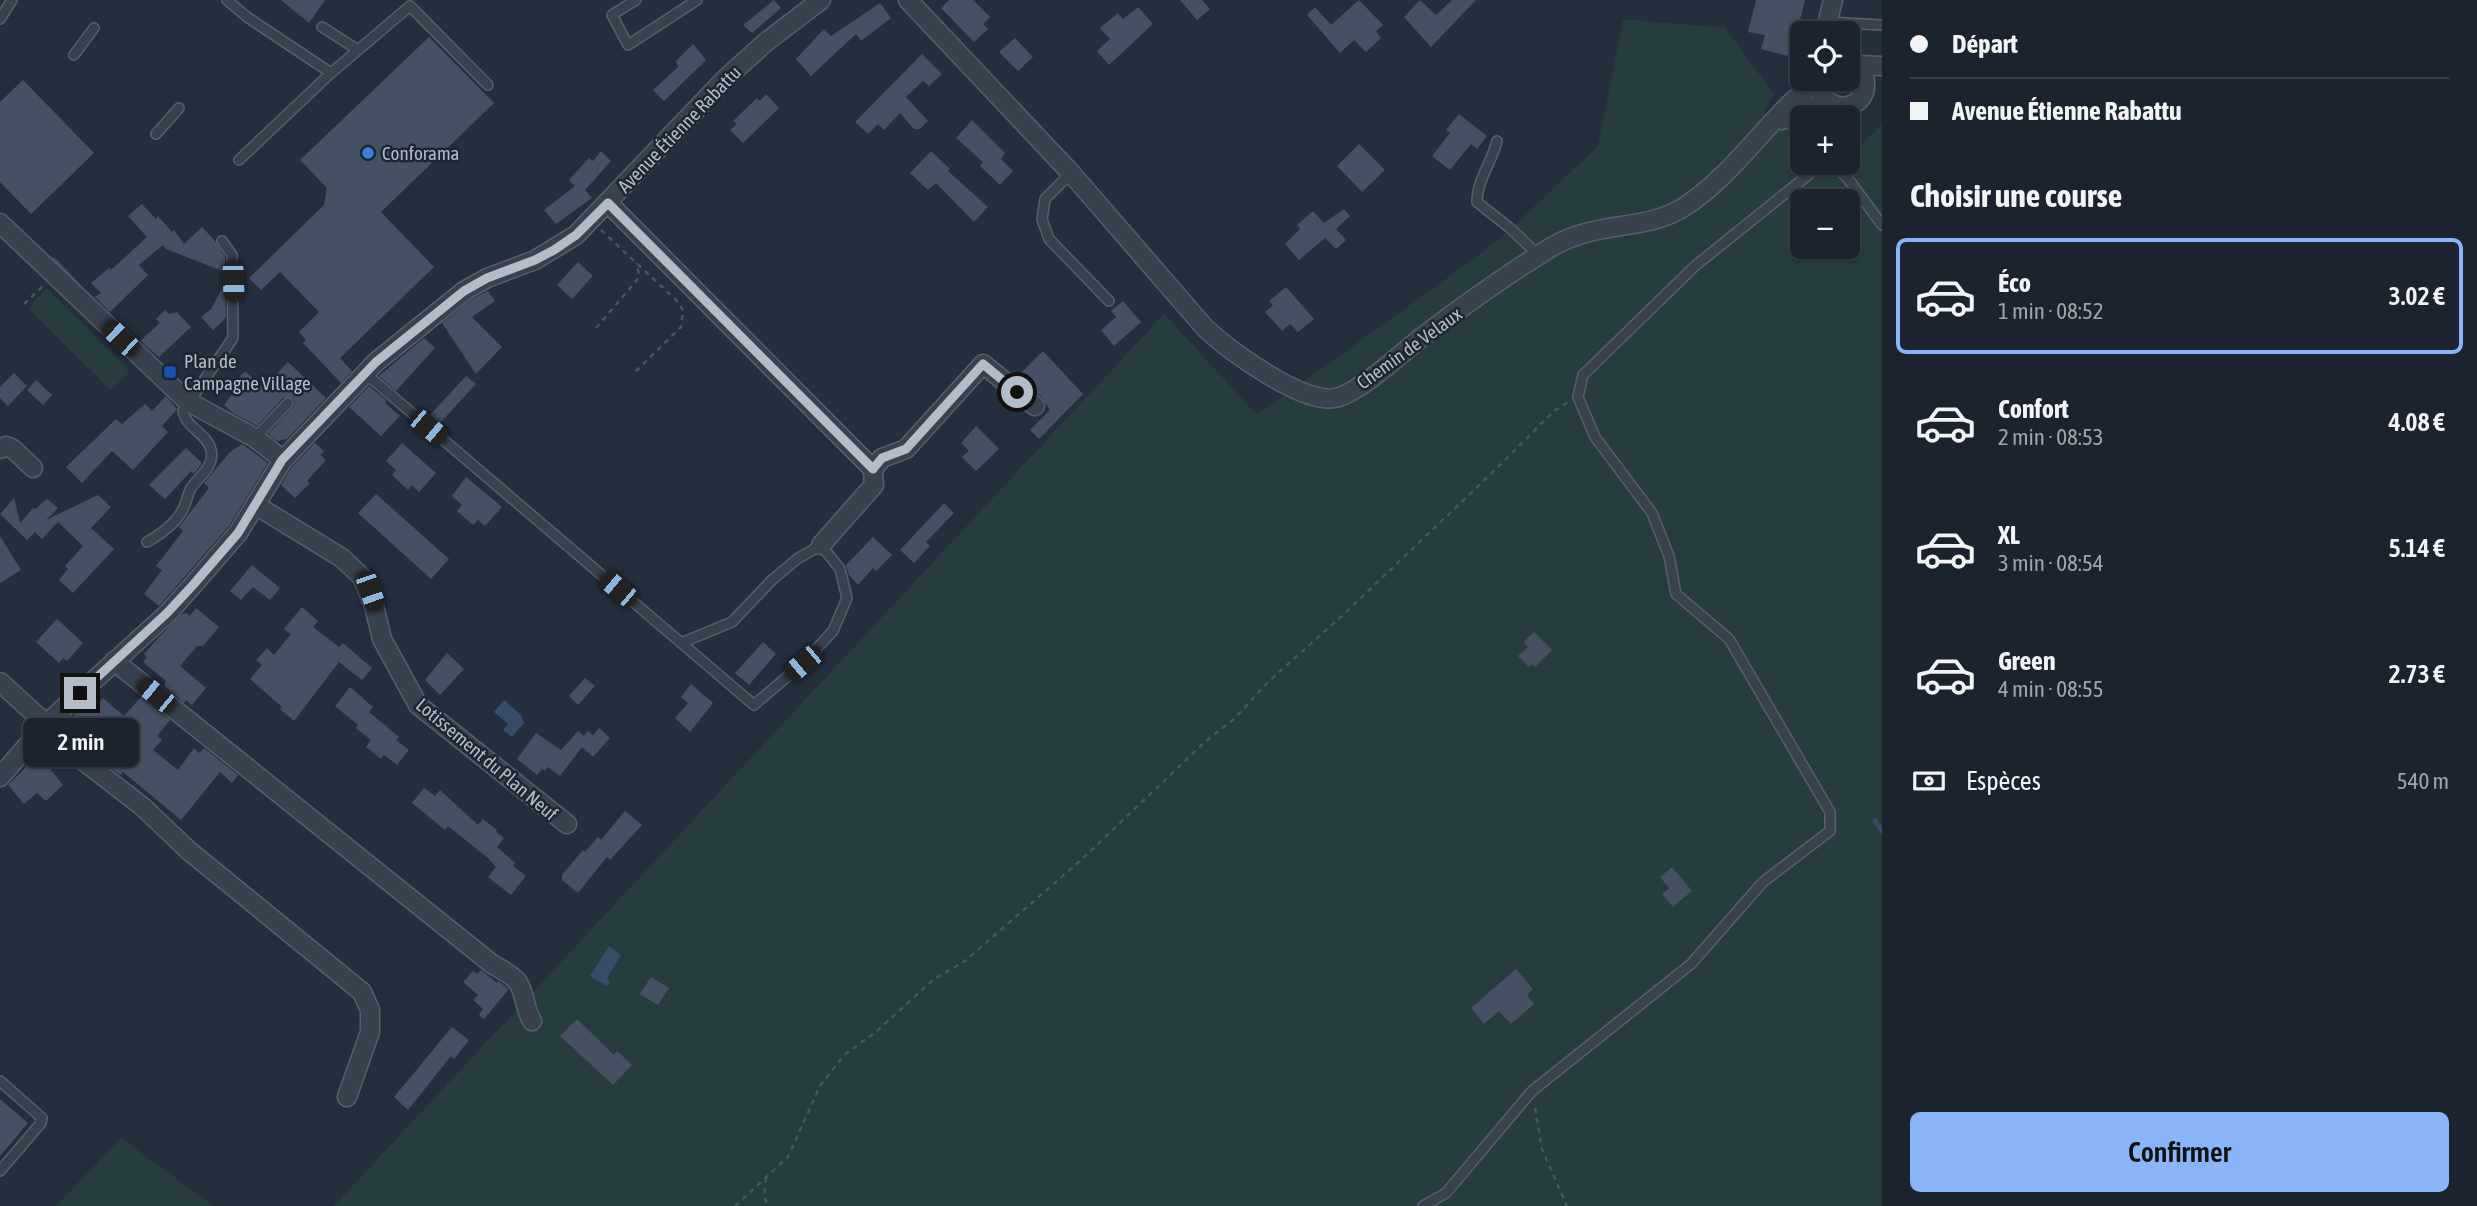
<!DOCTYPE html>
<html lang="fr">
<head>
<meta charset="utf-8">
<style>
  :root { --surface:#1b232e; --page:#282f3a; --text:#f1f3f6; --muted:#a0a4aa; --line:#39404a; --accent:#8ab4f8 }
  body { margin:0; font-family:"Asap Condensed",sans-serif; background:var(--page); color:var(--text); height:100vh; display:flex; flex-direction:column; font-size:26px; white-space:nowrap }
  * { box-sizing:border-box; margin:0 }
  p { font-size:23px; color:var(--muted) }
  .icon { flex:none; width:38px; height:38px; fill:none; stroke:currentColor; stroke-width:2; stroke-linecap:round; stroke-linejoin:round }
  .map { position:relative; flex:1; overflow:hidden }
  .details { display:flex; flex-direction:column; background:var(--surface); width:595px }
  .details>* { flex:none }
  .hud { display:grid; align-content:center; height:154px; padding:0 28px; background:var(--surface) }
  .controls { position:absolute; left:1790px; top:21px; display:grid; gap:14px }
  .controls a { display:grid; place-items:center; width:70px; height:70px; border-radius:10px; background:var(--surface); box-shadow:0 2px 5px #0004,0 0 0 2px var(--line); font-size:35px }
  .end { position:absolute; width:32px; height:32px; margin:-16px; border:9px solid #b4bcc9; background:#111; box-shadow:0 0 0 4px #111 }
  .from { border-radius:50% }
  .bubble { position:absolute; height:49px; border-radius:10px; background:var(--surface); box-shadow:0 2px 5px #0004,0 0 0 2px var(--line); font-size:23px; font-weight:600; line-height:49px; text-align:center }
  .car { position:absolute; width:21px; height:42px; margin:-21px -10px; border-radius:9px; box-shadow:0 0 5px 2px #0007; background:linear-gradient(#222 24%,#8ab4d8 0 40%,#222 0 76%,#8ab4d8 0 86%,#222 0) }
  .hud b { display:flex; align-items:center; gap:24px; height:66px; font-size:26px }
  .hud b+b { border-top:2px solid var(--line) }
  .hud i { width:18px; height:18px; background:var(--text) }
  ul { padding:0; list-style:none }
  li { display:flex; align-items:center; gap:21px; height:116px; margin:0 14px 10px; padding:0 14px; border:4px solid transparent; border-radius:10px }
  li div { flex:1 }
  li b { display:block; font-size:26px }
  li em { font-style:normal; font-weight:600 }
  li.current { border-color:var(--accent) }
  li>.icon { width:63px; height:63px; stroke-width:1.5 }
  h2 { padding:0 28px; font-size:32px; line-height:84px }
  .pay { display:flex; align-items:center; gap:18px; height:77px; padding:0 28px; font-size:26px }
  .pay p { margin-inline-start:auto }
  .action { display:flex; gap:14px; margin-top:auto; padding:14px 28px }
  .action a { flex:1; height:80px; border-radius:10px; background:var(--accent); color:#111; font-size:28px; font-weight:600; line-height:80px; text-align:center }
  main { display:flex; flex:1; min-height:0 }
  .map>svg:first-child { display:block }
  .green { fill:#263c3f; fill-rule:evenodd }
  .water { fill:#394c67 }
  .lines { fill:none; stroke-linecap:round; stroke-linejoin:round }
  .stream { stroke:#394c67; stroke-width:5 }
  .building { fill:#455162 }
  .service-casing { stroke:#565f6c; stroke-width:12 }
  .minor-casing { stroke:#565f6c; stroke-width:21 }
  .path { stroke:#44595c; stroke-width:2.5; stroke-dasharray:5 5; stroke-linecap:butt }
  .service { stroke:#38414e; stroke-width:9 }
  .minor { stroke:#38414e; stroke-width:18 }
  .route { stroke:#b4bcc9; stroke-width:9 }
  .shop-dot { fill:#3f7fe0; stroke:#1d2633; stroke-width:2.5 }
  .transit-dot { fill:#1a4fb4; stroke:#1d2633; stroke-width:2.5 }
  .labels { text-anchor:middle; stroke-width:5; stroke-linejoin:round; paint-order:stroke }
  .street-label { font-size:19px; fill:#b4bcc9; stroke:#1d2633 }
  .poi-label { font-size:19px; fill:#b4bcc9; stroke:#1d2633; text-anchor:start }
</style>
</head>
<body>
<main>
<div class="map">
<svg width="1882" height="1206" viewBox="0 0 1882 1206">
  <rect width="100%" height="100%" fill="#242f3e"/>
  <path class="green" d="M1623,19L1725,28L1774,94L1764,112L1802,130V163H1848V151L1853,153L1882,125V1206H334L1164,314L1257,415L1475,258L1511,229L1598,146ZM1802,201H1848V247H1802Z
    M47,289L130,371L111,390L28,308Z
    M121,1138L214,1206H56Z"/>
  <path class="water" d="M504,700L521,715L524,723L512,737L503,730L508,724L494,712Z
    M609,946L621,955L607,978L610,981L607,986L590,976Z"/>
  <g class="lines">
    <path class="stream" d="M50,262L54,260L78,286
      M1875,821L1882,831"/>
  </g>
  <path class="building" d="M281,0H325L309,23Z
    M774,0L781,8L752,33L743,25Z
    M949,0H973L990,17L983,24L988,29L974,42L941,8Z
    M1180,0H1202L1210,9L1197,20Z
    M1359,0L1383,25L1376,31L1381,38L1366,52L1354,40L1340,53L1307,15L1315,7L1331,25Z
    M1420,0L1436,15L1452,0H1476L1431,47L1404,17Z
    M1756,0H1805L1795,39L1800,41L1795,58L1761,49L1765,35L1748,32Z
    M880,3L891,18L861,41L856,34L811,76L796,59L824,29L831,36Z
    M1138,7L1153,24L1109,65L1097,51L1110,39L1100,28L1118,13L1123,19Z
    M429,37L494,103L381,212L434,267L340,358L352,371L341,383L303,343L306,340L299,332L319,312L280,272L261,290L249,278L324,205L327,188L300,160Z
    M1015,38L1033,57L1018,71L999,52Z
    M693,44L706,60L664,101L653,90L678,67L676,61Z
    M922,54L942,74L929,86L923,81L906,97L928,121L920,129H914L900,113L884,130L878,124L868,134L855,122Z
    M23,80L94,153L31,214L0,182V102Z
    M766,94L779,108L743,143L730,130L737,124L733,121L757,98L760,101Z
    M1459,114L1487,136L1477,149L1471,144L1450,170L1432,156L1450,133L1446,130Z
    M972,120L1005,153L1001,159L1013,171L1000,185L980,166L983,162L956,138Z
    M1359,144L1385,170L1362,192L1337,166Z
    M601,151L611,161L585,190L592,198L556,224L544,210L575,186L569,180L589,158L593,161Z
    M931,151L950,169L948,171L988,207L974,222L936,183L928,190L910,173Z
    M142,204L156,219L158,216L172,232L174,230L184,244L202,227L215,241L225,257V272L166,249L163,245L139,265L148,275L110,312L95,297L101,293L91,283L109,268L111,270L147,237L128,216Z
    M1344,209L1350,216L1336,229L1346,240L1336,249L1325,238L1299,260L1285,244L1300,229L1297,225L1313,211L1324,223Z
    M578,262L593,276L572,299L557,285Z
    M225,283L226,316L224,320L213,330L201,317L211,309Z
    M1286,287L1314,319L1298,332L1290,324L1282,331L1265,312L1273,305L1269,301Z
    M488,291L495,301L472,317L502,347L476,374L442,323L470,300Z
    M1123,301L1141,322L1114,346L1101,330L1116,317L1111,311Z
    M165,310L169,314L177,312L191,327L159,357L140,341L160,323L156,319Z
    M424,338L435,348L396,391L379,376Z
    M1043,351L1083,394L1039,439L1030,430L1050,410L1042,397L1017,377Z
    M288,362L326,398L287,439L277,441L268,434L293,407L295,402L292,398H283L257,426L233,413L224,405L239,385L236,381L243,373L246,372L263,388Z
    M14,373L27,386L8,406L0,398V387Z
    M466,376L476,384L440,423L430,415Z
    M36,380L52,395L43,405L27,390Z
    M369,386L387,401L385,403L400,416L381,436L349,407Z
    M166,396L177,409L162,426L168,432L133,470L112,451L82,483L66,467L116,419L122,424L145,404L152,411Z
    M976,426L999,449L976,471L962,457L969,451L961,443Z
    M315,443L324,451L320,455L326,460L307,481L310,483L295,498L281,485L292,467Z
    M402,443L436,473L419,492L412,485L408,490L392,475L396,470L386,461Z
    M242,444L268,463L229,526L159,606L144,594L162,570L156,566L183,531L179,527L209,488L204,483L230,452Z
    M186,448L202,463L194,474L191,471L165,499L149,485Z
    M466,477L502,507L485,526L478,520L473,525L457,511L462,505L452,496Z
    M376,494L449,559L431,579L358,513Z
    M98,495L111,507L91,528L114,549L73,593L59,580L68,569L65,566L83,546L58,522L42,539L35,532L27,540L0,514L14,498L20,523L33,508L35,509L47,499L58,508L46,520Z
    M944,503L954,513L926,542L930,546L914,563L900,550Z
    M0,536L21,570L0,583Z
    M873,537L892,555L876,571L873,568L858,585L849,575L846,565Z
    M252,565L280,588L270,600L253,587L241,600L230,591Z
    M302,607L318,621L313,627L339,647L343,643L372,668L362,680L339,662L294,721L280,709L282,707L250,679L262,665L256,660L267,648L274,655L291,634L284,629Z
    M196,608L219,627L203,646H197L180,666L206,688L192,705L186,700L184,703L164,686L166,681L143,662L147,657L144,654L160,636L182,614L186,613L190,616Z
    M57,619L83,643L67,661L63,658L59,663L36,642Z
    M1534,632L1552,650L1535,667L1532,664L1529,667L1518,656L1528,647L1524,642Z
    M763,642L776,654L749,685L735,673Z
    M447,653L464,669L440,695L425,680Z
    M585,678L595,686L578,705L569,696Z
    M691,684L713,703L690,732L675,718L688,703L681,697Z
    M350,687L373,707L369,712L399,737L396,740L409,750L397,765L384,755L381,759L366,747L371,740L356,728L358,725L335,706Z
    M141,697L170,720L157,736L162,740L153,750L178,770L194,748L199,753L204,748L238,775L232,783L220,772L181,820L123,772L120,775L60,729L91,698L98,704L103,698L124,716Z
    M599,728L610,738L593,757L582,747L560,776L548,767L545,771L542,769L537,775L517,759L536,733L561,750L578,731L584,736L588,731L593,735Z
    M44,745L59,756L48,766L63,785L46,801L37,793L24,804L8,785L37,756L35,754Z
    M424,788L435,796L440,790L478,825L483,819L497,830L496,832L504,838L497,847L515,863L513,866L526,876L511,895L488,877L496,867L488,858L448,826L445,830L412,803Z
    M625,811L642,825L610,860L607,857L578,893L562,880V875L583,850L585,852L598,837L601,840Z
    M1672,867L1692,891L1673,907L1662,894L1669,888L1660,877Z
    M1516,969L1533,989L1527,995L1534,1004L1511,1024L1499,1011L1484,1024L1471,1008Z
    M481,970L497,983L498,981L509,989L484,1019L479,1015L483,1009L473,1000L478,995L463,982L473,971L477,974Z
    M651,977L669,988L658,1005L640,994Z
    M577,1019L614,1055L617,1051L632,1065L613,1085L560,1036Z
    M452,1027L469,1040L454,1059L451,1056L408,1110L394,1097Z
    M0,1099L28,1123L0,1156Z"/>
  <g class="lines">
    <defs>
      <path id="service" d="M227,0L247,17L331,73
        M636,0L612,15L628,45L697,0
        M0,19L12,0
        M1827,22L1882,25
        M322,27L358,50
        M74,55L94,28
        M156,134L179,108
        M1497,141C1492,162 1477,180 1477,202L1511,229L1538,255
        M1848,141C1858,129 1857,119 1852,104
        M239,160L331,73L410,6L488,85
        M1834,163L1852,184L1882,225
        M1071,173L1045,199L1042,219L1049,239L1109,301
        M365,373L754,705L803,663L833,631L847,598L840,569L821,545L797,559L772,580L732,622L681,643
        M255,438L288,403
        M147,542C161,534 176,523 183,509C187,502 187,495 191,488C199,477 215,466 211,450C208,434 186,428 183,411L233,338L232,255L222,241
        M0,1081L42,1118L41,1123L0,1171
        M1423,1206L1446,1193L1532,1091L1691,964L1763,882L1830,831V812L1729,639L1676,594L1669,556L1652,513L1595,437L1578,397L1583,375L1695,266L1823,163"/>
      <path id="minor" d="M908,0L1071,173L1206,329C1230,351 1302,404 1335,398C1358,394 1402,353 1422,337C1459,309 1499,280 1539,255C1552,246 1567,238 1582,234C1615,224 1655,226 1684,207C1723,182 1755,139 1787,107C1797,96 1809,89 1819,79
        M1825,33L1833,0
        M1856,65L1882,66
        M1820,79C1816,115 1868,115 1865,82C1864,71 1857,65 1848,62
        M1782,120C1798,111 1813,104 1832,104
        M608,203L873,469
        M0,223L187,401L255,438L283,460
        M0,449L6,446L13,449L33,468
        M257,506L342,558L362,577L374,606L382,639L418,705L567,824
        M821,545L874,485L873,469L882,458L906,449L983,364L1035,406
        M114,661L492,964C500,969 511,974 517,981C525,991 524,1008 532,1021
        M0,682L46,724
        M42,729L143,807L188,850L362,992L370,1010V1032L347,1097
        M0,777L46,724L168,613L193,585L238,533L283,460L376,362L464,291L487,278L535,260L576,235L726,78L766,42L821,0"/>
    </defs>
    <use href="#service" class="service-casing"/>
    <use href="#minor" class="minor-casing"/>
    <path class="path" d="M601,230L676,300L683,310L681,327L635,372
      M24,304L42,287
      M596,328L637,280L639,274L636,263
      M1535,1108L1542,1149L1567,1206
      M766,1178L764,1196L768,1206
      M735,1206L788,1157L820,1086L844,1055L877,1031L934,979L965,961L1080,861L1206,741L1235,718L1269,681L1343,615L1493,472L1554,411L1568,402"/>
    <use href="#service" class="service"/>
    <use href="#minor" class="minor"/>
  </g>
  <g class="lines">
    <path class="route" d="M80,693L167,613L193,585L238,533L282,460L376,362L464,291L487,278L535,260L554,250L576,235L608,203L873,469L882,458L906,449L983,364L1017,392"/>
  </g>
  <circle class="shop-dot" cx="368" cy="153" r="7"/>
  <rect class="transit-dot" x="163" y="365" width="14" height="14" rx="3.5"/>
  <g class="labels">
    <g class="street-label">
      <text transform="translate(679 129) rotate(-46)" y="7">Avenue Étienne Rabattu</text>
      <text transform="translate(1409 348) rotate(-36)" y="7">Chemin de Velaux</text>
      <text transform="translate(487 759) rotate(40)" y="7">Lotissement du Plan Neuf</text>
    </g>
    <g class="poi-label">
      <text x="382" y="160">Conforama</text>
      <text x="184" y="368">Plan de<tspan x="184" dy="22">Campagne Village</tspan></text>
    </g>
  </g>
</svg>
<div class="controls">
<a><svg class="icon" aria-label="locate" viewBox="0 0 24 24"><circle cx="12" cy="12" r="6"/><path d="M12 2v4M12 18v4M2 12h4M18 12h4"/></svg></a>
<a>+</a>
<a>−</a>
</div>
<i class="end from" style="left:1017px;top:392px"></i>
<i class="end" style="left:80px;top:693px"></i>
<div class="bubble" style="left:23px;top:718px;width:116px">2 min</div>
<i class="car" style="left:233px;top:281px;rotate:178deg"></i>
<i class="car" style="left:120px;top:338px;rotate:314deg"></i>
<i class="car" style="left:428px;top:427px;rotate:130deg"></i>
<i class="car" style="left:618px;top:589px;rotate:310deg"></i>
<i class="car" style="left:370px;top:591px;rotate:161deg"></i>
<i class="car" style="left:803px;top:663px;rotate:230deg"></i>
<i class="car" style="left:156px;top:695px;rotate:309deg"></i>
</div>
<section class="details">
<div class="hud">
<b><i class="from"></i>Départ</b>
<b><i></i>Avenue Étienne Rabattu</b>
</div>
<h2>Choisir une course</h2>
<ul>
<li class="current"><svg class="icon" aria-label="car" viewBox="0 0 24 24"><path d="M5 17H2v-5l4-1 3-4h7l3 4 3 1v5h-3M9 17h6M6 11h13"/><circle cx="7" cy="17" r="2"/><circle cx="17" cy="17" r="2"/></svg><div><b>Éco</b><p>1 min · 08:52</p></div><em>3.02 €</em></li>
<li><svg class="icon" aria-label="car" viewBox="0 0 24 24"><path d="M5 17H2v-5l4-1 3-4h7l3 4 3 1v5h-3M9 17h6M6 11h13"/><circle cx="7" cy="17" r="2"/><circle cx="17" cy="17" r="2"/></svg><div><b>Confort</b><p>2 min · 08:53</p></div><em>4.08 €</em></li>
<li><svg class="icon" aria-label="car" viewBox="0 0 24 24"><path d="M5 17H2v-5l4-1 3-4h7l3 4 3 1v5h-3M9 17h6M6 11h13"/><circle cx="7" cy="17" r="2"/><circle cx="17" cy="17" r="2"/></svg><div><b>XL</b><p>3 min · 08:54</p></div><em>5.14 €</em></li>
<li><svg class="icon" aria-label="car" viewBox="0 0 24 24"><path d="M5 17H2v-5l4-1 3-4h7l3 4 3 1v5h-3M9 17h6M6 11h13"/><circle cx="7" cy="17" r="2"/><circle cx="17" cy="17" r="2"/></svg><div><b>Green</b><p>4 min · 08:55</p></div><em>2.73 €</em></li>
</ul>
<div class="pay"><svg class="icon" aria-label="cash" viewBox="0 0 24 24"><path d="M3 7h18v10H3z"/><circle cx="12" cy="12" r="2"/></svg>Espèces<p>540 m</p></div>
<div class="action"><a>Confirmer</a></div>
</section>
</main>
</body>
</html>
